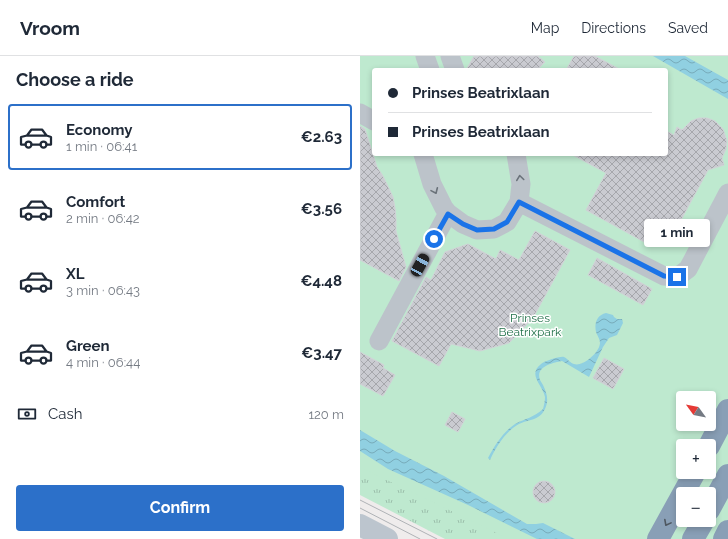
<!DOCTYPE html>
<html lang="en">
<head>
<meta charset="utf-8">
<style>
  :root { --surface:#fff; --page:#f6f6f7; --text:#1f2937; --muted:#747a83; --line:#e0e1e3; --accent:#2c70c9 }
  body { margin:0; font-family:Raleway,sans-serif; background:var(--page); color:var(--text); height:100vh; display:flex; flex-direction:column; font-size:15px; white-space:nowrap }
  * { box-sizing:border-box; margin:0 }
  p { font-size:13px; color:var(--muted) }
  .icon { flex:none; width:22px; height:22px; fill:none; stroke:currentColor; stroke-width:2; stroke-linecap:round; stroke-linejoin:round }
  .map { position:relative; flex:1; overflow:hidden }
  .side { display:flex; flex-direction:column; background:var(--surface); width:360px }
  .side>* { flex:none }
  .top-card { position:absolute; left:12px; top:12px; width:296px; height:88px; border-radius:4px; box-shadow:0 2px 6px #0003; display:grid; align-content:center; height:88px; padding:0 16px; background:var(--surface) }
  .needle { width:26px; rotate:303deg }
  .controls { position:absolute; left:316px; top:335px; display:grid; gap:8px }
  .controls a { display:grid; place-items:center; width:40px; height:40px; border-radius:4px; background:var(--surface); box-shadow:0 2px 6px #0003; font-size:20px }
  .end { position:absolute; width:18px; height:18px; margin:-9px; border:5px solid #1a73e8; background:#fff; box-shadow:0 0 0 2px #fff }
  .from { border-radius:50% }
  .bubble { position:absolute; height:28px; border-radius:4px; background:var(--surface); box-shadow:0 2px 6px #0003; font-size:13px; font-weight:700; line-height:28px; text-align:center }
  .car { position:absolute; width:12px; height:24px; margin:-12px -6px; border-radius:5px; box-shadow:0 0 3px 1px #0007; background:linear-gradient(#222 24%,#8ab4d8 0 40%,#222 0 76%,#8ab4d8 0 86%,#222 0) }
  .top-card b { display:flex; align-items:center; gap:14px; height:38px; font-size:15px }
  .top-card b+b { border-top:1px solid var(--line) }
  .top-card i { width:10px; height:10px; background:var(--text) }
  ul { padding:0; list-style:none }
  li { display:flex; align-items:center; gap:12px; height:66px; margin:0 8px 6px; padding:0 8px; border:2px solid transparent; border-radius:4px }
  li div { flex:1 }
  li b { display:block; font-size:15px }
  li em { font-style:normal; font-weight:700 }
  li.selected { border-color:var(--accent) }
  li>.icon { width:36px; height:36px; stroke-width:1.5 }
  h2 { padding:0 16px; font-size:18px; line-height:48px }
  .pay { display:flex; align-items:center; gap:10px; height:44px; padding:0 16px; font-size:15px }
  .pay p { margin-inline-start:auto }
  .action { display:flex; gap:8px; margin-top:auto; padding:8px 16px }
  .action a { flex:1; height:46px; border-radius:4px; background:var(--accent); color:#fff; font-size:16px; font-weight:700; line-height:46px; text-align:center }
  header { display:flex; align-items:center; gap:24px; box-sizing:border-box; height:56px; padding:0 20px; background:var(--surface); border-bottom:1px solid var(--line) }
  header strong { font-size:19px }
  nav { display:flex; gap:22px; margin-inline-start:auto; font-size:14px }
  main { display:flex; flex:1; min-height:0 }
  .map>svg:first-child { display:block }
  .grass { fill:url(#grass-tufts) }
  .park { fill:#bee9cf; fill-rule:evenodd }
  .water { fill:url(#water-waves) }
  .building { fill:url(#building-cross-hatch); stroke:#d1d3d7 }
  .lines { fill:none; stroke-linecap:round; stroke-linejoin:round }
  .street { stroke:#bcc3ca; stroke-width:19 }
  .secondary { stroke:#bcc5ce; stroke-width:22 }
  .highway { stroke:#899fb6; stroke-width:22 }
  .tram { stroke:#afb2b6; stroke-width:1 }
  .oneway { stroke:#6a727a }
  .oneway2 { stroke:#4e5760 }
  .route { stroke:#1a73e8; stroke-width:5 }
  .labels { text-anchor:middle; stroke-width:3; stroke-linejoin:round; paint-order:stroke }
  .park-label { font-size:12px; fill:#207048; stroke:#fff }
</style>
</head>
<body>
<header>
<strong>Vroom</strong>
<nav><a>Map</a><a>Directions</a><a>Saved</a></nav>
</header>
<main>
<section class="side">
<h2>Choose a ride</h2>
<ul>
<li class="selected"><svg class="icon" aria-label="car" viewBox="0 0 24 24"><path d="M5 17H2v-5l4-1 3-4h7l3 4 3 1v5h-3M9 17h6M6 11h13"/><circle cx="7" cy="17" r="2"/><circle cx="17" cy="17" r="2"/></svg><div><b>Economy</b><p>1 min · 06:41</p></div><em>€2.63</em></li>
<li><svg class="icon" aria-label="car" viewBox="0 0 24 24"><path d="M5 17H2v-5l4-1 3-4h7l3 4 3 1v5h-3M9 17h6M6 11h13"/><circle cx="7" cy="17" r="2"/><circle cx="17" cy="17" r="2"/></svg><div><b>Comfort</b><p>2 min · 06:42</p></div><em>€3.56</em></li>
<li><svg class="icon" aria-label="car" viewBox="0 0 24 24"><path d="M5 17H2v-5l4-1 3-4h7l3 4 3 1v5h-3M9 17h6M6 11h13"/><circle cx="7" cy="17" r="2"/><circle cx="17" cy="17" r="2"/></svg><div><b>XL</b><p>3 min · 06:43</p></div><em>€4.48</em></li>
<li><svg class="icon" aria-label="car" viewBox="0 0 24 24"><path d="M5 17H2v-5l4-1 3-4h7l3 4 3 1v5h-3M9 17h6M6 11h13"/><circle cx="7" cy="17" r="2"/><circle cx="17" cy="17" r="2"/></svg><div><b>Green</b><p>4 min · 06:44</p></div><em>€3.47</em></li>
</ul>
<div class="pay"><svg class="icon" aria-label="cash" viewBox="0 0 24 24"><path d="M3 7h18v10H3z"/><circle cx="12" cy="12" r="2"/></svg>Cash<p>120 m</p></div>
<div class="action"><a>Confirm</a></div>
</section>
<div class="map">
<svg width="368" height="483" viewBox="0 0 368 483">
  <defs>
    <pattern id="grass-tufts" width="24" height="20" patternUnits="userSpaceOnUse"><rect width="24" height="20" fill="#bee9cf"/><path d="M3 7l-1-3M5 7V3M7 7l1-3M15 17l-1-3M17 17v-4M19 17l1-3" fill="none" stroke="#9cbfab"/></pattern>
    <pattern id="water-waves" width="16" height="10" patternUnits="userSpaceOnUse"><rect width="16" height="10" fill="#90d0e1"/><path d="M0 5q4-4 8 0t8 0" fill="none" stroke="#77abb9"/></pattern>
    <pattern id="building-cross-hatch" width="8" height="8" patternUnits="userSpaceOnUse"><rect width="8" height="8" fill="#cacbd1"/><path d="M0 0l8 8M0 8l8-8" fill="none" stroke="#a6a7ac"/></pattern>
  </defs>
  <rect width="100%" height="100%" fill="#efecec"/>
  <path class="grass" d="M0,395L177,483H85L0,439Z"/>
  <path class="park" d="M0,0H368V483H149L0,411ZM14,14H306V98H14ZM323,342H349V368H323ZM323,390H349V416H323ZM323,438H349V464H323Z"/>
  <path class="water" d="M293,0H325L368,24V43Z
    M246,257L253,259L254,261L257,263H262L263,267L257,279L249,282L243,291L229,321L202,305C193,307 175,310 180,324C181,326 182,327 183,329C187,337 189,345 185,353C179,365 169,363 159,368C146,375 136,391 130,404L128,402C135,389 143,376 155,368C166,362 173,362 183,353C184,349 185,345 185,341C183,329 167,319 181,308C185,305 200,300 204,301C208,303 210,307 214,308C222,311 235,299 238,293C239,292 240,288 240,287C240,283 237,279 236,276C234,267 237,259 246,257Z
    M0,374L35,395L84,420L167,468H176L183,467L215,483H177L108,449L28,413L0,395Z"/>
  <path class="building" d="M114,0H178L185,6L180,11L178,14H106Z
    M214,0H235L261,14H206Z
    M339,62H347L355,65L363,73L367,85L366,93L362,102L364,109L348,114L307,190L289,180L286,187L226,154L246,117L211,98H306V75L314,79L317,71L322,74L331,65Z
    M0,70L5,73L17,111L23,120L33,141L35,152L36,163V175L46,211L39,225L0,204Z
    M175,175L210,194L173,262L149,287L120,295L91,288L79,310L32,285L66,221L71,224L85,196L108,188L136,203L140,194L159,204Z
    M237,202L292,233L283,249L228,219Z
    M0,296L24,309L23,312L35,319L23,340L0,328Z
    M244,302L264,313L253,333L233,322Z
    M92,356L105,363L98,376L85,369Z
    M173 436a11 11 0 1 1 22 0a11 11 0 1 1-22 0Z"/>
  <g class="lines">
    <path class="street" d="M65,0L70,14
      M90,0L95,14
      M0,57L14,65
      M63,98L72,128L84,152L88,157L103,168L117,174L134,173L147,166L159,146L161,128L156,98
      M159,146L304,220L317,221L328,213L368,137
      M19,285L88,157"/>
    <path class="secondary" d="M0,469L27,483"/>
    <path class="highway" d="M349,390L368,354
      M349,454L368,419
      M298,483L335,416
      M333,483L344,464
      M364,483L368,475"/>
    <path class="tram" d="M0,444L77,483
      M0,452L60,483"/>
  </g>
  <defs><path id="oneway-chevron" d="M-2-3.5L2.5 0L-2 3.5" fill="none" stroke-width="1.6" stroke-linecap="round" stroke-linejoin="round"/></defs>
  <g class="oneway">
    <use href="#oneway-chevron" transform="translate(160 122) rotate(-98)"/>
    <use href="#oneway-chevron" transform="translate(75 135) rotate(66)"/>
  </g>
  <use class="oneway2" href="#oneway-chevron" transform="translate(307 467) rotate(118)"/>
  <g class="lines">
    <path class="route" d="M74,183L88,158L103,168L117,174L134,173L147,166L159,146L304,220L317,221"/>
  </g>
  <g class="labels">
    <g class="park-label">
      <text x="170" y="266">Prinses<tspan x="170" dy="14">Beatrixpark</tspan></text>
    </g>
  </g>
</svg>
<div class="controls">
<a><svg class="needle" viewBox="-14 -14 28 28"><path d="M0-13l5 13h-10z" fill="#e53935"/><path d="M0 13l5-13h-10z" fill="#747a83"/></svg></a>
<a>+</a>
<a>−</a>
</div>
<i class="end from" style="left:74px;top:183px"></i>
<i class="end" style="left:317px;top:221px"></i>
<div class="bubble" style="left:284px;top:163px;width:66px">1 min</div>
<i class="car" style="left:60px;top:209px;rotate:29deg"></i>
<div class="top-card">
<b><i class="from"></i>Prinses Beatrixlaan</b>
<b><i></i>Prinses Beatrixlaan</b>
</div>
</div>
</main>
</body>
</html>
